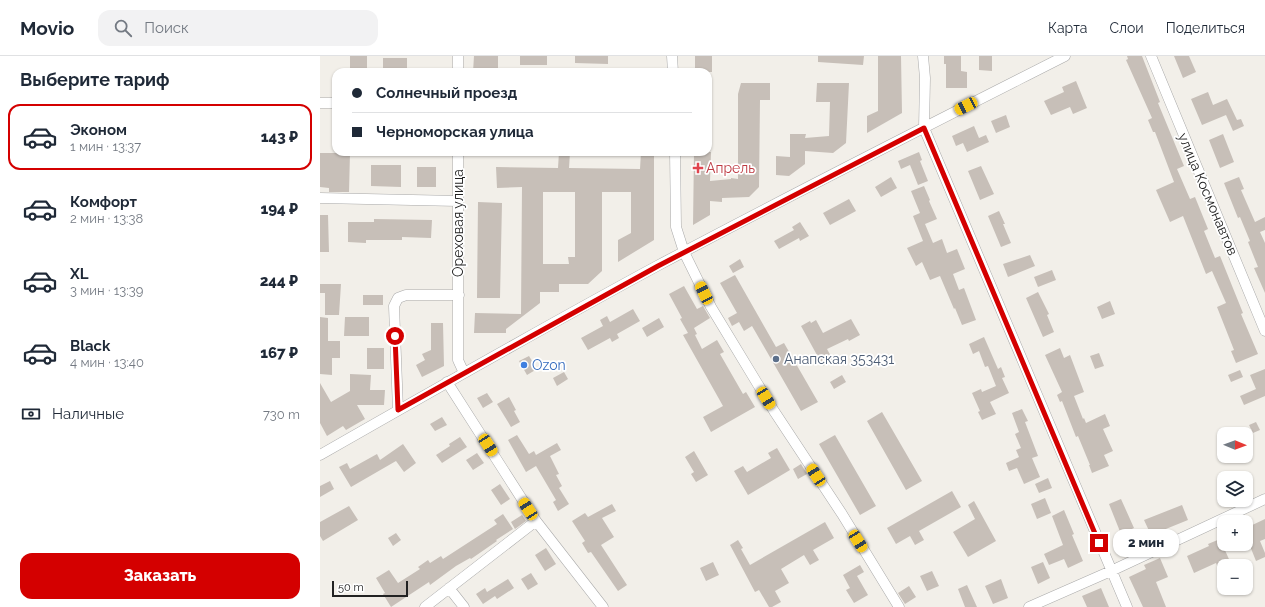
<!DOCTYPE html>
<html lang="ru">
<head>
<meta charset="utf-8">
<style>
  :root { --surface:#fff; --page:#f2f2f3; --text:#1f2937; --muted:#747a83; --line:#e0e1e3; --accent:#d40000 }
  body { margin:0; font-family:Raleway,sans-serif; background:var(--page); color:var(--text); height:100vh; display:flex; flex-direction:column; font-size:15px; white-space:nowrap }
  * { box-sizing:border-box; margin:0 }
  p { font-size:13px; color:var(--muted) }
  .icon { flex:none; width:22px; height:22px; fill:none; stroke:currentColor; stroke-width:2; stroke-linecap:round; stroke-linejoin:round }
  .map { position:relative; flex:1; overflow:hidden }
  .drawer { display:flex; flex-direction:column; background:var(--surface); width:320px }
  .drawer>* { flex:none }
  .guide { position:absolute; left:12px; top:12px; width:380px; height:88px; border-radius:12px; box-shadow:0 1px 3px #0004; display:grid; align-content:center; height:88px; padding:0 20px; background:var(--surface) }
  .needle { width:26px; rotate:91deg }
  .buttons { position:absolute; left:897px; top:371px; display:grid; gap:8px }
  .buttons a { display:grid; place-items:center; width:36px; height:36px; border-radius:8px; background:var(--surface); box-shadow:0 1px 3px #0004; font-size:20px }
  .scale { position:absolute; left:12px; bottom:10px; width:76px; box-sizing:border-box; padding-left:4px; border:2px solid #222; border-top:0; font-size:11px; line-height:14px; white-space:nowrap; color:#222; -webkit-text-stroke:3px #fff; paint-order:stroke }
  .end { position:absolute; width:18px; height:18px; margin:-9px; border:5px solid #d40000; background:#fff; box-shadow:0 0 0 2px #fff }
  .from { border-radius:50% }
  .bubble { position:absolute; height:28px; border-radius:12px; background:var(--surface); box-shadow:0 1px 3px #0004; font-size:13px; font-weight:800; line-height:28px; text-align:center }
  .car { position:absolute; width:12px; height:24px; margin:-12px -6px; border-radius:5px; box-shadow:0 0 3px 1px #0007; background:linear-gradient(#f5c518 24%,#345 0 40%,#f5c518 0 76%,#345 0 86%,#f5c518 0) }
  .guide b { display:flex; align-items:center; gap:14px; height:38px; font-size:15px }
  .guide b+b { border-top:1px solid var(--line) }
  .guide i { width:10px; height:10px; background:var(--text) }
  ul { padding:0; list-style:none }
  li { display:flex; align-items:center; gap:12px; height:66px; margin:0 8px 6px; padding:0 12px; border:2px solid transparent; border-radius:12px }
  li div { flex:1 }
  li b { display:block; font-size:15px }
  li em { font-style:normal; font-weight:800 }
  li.current { border-color:var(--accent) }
  li>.icon { width:36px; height:36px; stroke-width:1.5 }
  h2 { padding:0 20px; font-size:18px; line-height:48px }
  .pay { display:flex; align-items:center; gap:10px; height:44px; padding:0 20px; font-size:15px }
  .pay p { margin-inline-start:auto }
  .action { display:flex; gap:8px; margin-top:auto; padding:8px 20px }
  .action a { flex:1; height:46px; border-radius:12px; background:var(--accent); color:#fff; font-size:16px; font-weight:800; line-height:46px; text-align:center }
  header { display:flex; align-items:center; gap:24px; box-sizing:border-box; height:56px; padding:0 20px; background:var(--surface); border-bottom:1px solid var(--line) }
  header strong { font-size:19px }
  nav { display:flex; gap:22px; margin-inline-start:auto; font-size:14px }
  .search { width:280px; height:36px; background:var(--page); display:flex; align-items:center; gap:10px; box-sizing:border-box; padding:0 14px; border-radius:12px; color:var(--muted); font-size:15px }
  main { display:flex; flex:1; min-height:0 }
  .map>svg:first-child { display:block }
  .building { fill:#c7bfb8; fill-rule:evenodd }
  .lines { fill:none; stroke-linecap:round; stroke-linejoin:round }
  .minor-casing { stroke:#a9a9a9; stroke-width:11 }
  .minor { stroke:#fff; stroke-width:10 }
  .route { stroke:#d40000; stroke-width:5 }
  .health-dot { fill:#e0444e; stroke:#fff; stroke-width:1.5 }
  .service-dot { fill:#5c6f8a; stroke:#fff; stroke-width:1.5 }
  .shop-dot { fill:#3f7fe0; stroke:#fff; stroke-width:1.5 }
  .labels { text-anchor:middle; stroke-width:3.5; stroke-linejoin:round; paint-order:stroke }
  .health-label { font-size:14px; fill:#be3a42; stroke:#fff; text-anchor:start }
  .street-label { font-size:14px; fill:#222; stroke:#fff }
  .service-label { font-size:14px; fill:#4e5e75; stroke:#fff; text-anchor:start }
  .shop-label { font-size:14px; fill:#366cbe; stroke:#fff; text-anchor:start }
</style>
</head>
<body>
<header>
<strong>Movio</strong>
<div class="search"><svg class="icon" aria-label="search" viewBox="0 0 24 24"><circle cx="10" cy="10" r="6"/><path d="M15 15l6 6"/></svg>Поиск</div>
<nav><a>Карта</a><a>Слои</a><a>Поделиться</a></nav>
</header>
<main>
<section class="drawer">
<h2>Выберите тариф</h2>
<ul>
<li class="current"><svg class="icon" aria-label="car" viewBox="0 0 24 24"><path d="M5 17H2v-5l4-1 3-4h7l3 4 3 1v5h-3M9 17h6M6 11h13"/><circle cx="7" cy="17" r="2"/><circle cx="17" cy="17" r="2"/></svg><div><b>Эконом</b><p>1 мин · 13:37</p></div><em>143 ₽</em></li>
<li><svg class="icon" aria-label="car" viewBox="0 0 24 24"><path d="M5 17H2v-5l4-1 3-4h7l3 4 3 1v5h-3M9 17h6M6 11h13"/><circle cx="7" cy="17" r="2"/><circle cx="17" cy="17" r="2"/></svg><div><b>Комфорт</b><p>2 мин · 13:38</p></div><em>194 ₽</em></li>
<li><svg class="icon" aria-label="car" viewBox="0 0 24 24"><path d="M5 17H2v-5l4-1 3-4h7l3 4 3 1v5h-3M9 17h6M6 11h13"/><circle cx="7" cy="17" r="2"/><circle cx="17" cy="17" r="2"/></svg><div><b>XL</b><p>3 мин · 13:39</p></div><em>244 ₽</em></li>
<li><svg class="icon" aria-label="car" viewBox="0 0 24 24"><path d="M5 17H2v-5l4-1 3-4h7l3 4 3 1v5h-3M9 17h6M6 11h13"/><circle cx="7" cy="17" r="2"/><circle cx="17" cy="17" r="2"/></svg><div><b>Black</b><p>4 мин · 13:40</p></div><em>167 ₽</em></li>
</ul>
<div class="pay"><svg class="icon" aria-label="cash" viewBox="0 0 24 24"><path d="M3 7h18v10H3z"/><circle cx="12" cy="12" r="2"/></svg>Наличные<p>730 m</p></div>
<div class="action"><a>Заказать</a></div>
</section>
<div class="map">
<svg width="945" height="551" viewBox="0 0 945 551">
  <rect width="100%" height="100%" fill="#f2efe9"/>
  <path class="building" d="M30,0H47V15L30,14Z
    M154,0H178V16H153Z
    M200,0H227V9H200Z
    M255,0H288V8L255,7Z
    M375,0H392V16H375Z
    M498,0H544L543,9L498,6Z
    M558,0H581L582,57L547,77V60L558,55Z
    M624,0H641V15L647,16V32H626V8H624Z
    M659,0H672V15L659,14Z
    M807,0H822L840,46L838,47L864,110L857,113L870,143L875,141L888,173L884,175L895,202L900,200L923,257L921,258L938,298L916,307L911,295L914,294L897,251L906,247L892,215L886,218L863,160L850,166L836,134L854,126L835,76H833L828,64L832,62L806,4L808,3Z
    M854,0H869L876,16L863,22Z
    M63,2H87V16H63Z
    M756,25L767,52L753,58L750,51L731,59L724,45L744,36L742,31Z
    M421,27H450V44H440L439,131L429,141L402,142V146L390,145V159L373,169L374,96H391L390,125L411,123V122L418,123V38Z
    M497,27H529L526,87L513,97L485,95V108L469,120L456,119V100L470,101V78H486L485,82L509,80L510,46H496Z
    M888,36L893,49L907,43L917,64L921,63L924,70L913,75L906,59L882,69L871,43Z
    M686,59L690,71L676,77L671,65Z
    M654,70L659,82L666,79L669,86L647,96L643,87L636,90L632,80Z
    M903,78L914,106L900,112L889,84Z
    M239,96H250L249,112L320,113L321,96H334V184L298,206V184L311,177V136H282V215L268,228H239V236H220V247L186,273V277H154L155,257L201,258L202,131L177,132L176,111L238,112ZM223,136H255V201H248L249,208H223Z
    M599,96L602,104L600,105L608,125L598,129L590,109L581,113L578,105Z
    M0,97H30L29,136H9V132L0,131Z
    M51,109H81V131L51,130Z
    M661,110L674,138L660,144L648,115Z
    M97,111H116V131H97Z
    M571,121L577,132L561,141L555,131Z
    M919,121L924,133L921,134L935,166L945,161V174L940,176L945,187V237L934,212L938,211L928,186L930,185L920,161L918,162L904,127Z
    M604,130L610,144L609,145L617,163L605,168L613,187L622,183L627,197L637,193L645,213L633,218L639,234L644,232L656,264L642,269L635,252L634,253L620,220L610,224L602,206L596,210L587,192L603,185L593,160L600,157L591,135Z
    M529,143L536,155L510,169L503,157Z
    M158,146L182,147L180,242H157Z
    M679,155L685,168H683L691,187L681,191L668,160Z
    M0,159H8L9,196H0Z
    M54,163L112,164L111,182L82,181V184H46V187L28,186V166H54Z
    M480,166L489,180L480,185L479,182L459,193L454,185L474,174L472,171Z
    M710,199L715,210L688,221L683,208Z
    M420,203L424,211L413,217L409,210Z
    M732,214L736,224L718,231L714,221Z
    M415,219L456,291L464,287L498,346L481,355L432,270L424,275L419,266L412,270L408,262L417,257L400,227Z
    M0,228H21L19,259H5V237H0Z
    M364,230L377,253L383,250L390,262L374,272L377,278L375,279L382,293L397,284L404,296L400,298L423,338L426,336L435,351L391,376L383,361L403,350L363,279L368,277L360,263L362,262L349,238Z
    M718,236L729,258L727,259L734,276L723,281L706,242Z
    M43,239H63V249H43Z
    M790,245L795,258L782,263L777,251Z
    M313,253L320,265L297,278L299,282L292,286L290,282L268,294L261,282L283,270L280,264L287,260L290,266Z
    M0,261L8,262V285H20V302H12V319L0,318Z
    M25,261H49V280H24Z
    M339,262L344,271L327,281L322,272Z
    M531,263L540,279L529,285L528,283L507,293L513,304L503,310L481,270L490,265L491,267L496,264L503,277Z
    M111,267H123L124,310L102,321L96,309L105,304L102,298L111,294Z
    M664,281L678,313L681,311L685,321L682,322L689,337L670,346L676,358L662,364L658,356L660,355L652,337L661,333L662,336L676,330L668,310L665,311L659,295L653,298L649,288Z
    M47,292H64V313H47Z
    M740,292L744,302L750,299L764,336L754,340L763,363L764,362L766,367L785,358L790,370L783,373L793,395L784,399L789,410L772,417L769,409H770L758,380L756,381L742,345L740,346L737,339L742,336L725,299Z
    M779,297L784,310L775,313L770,300Z
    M209,300L217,313L207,319L199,305Z
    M945,313V340L924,349L920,340L936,333L930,319Z
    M920,314L923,321L911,326L908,319Z
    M244,316L248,323L237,330L233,322Z
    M30,318L51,319L50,334H65L64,349H37L45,363L26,374L23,370L7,380L0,367V327L11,346L30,335Z
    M522,319L526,326L514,333L510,326Z
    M167,337L173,346L163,352L157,342Z
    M189,341L196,354L194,355L200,366L191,371L177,348Z
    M702,353L708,365L705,366L718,400L712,402L720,421L704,428L697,412L689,415L686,407L699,401L696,394L701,392L695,378L699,376L692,357Z
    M562,356L602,425L586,434L547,365Z
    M122,361L127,369L115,375L110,368Z
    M936,366L940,374L933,377L929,369Z
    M197,379L209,398L214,395L216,399L237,387L241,394L230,400L239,418L236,419L242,430L239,432L249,448L238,455L233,446L236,444L216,410L206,416L188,384Z
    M515,379L556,450L540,459L499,388Z
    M140,381L147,391L122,407L116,399L130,390L129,388Z
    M83,388L96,407L84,416L76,405L31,431L19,411L27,407L30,413L57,398L60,404Z
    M457,392L470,414L428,439L414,415L423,410L427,416L451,402L448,397Z
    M374,395L388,419L376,426L371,418L374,416L365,401Z
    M157,397L164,407L153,414L146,404Z
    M481,408L487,418L478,423L473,413Z
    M728,422L732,432L719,437L715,428Z
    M10,425L14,433L0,441V430Z
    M180,428L190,443L181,449L171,434Z
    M632,435L641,451L599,475L604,484L595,489L590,480L576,488L567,472Z
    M725,442L731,457L717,463L711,448Z
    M801,443L814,472L801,478L789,448Z
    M654,445L676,485L648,501L633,476L655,463L648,449Z
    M292,448L296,455L282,462L294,481L281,489L307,529L298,535L271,496L268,497L262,487L265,485L252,465L265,457L268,461Z
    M862,449L868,464L831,479L824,464Z
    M29,450L38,464L3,485L0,480V466Z
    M744,454L754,478L752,479L763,505L748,512L744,503L729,509L724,498L743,489L732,460Z
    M183,458L193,473L176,484L177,485L151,503L150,502L136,510L110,529L109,526L71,551L63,538L65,537L56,522L69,514L78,527L100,513L98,511L108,504L110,507L121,500L123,503L177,468L174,464Z
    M202,459L206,465L195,473L191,466Z
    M945,463V483L940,485L945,497V501L936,505L930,490L926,492V472Z
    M505,466L514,482L493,494L499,504L490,509L484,499L461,513L469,527L455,535L461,546L452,551H449L439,534L435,536L410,489L418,484L423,492L421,493L430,509Z
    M76,477L81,484L73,490L68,482Z
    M810,483L813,490L801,495L798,487Z
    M900,483L912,510H904V526L896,507L874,517L867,500L889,490L888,488Z
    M226,492L236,508L225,515L215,499Z
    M840,502L848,521L836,526L846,551H823L809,521L826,513L824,509Z
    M393,506L399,519L386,525L380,512Z
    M723,506L730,522L718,528L711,511Z
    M540,509L544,516L537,520L548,539L534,547L526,534L530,532L523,519Z
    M612,515L619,530L607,535L600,520Z
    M211,517L218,528L208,534L201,523Z
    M188,523L194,532L177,543L175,540L163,548L156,538L165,532L167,536Z
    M681,523L688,542L673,548L665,530Z
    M647,529L657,551H645L638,533Z
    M589,530L596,541L585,548L578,537Z
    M781,532L789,551H767L762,540Z"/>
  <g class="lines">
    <defs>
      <path id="minor" d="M138,0V16
        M352,0L353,16
        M603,0L605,22L604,72L807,551
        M831,0L945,275
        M0,47H16
        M138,96V304L144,317
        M355,96L356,171L364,196L391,251L454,355L522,458L579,551
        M0,142L138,145
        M127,326L216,465L283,551
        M78,354L74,250L78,242L86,239H139
        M0,399C112,335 224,271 337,210C472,138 609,69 745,0
        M129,532L144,551
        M105,551L216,465
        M709,551L791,515L945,443"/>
    </defs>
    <use href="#minor" class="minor-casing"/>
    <use href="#minor" class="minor"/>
  </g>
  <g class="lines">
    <path class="route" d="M75,280L78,354L338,210L604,72L779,487"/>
  </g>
  <path class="health-dot" d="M376 106h4v4h4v4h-4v4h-4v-4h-4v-4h4z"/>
  <circle class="service-dot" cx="456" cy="303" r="4"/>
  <circle class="shop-dot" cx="204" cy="309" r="4"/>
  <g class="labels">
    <g class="health-label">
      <text x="386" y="117">Апрель</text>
    </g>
    <g class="street-label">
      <text transform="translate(888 138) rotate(67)" y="5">улица Космонавтов</text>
      <text transform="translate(138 167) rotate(-90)" y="5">Ореховая улица</text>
    </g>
    <g class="service-label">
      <text x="464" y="308">Анапская 353431</text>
    </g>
    <g class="shop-label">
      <text x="212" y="314">Ozon</text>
    </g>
  </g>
</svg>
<div class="buttons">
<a><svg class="needle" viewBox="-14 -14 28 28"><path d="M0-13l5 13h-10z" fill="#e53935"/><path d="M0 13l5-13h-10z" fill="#747a83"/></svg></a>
<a><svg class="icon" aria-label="layers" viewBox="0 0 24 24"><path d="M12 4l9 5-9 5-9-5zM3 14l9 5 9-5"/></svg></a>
<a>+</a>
<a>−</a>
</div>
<div class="scale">50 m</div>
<i class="end from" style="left:75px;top:280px"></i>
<i class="end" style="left:779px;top:487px"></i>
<div class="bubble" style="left:793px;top:473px;width:66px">2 мин</div>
<i class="car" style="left:646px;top:50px;rotate:243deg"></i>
<i class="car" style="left:384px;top:237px;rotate:334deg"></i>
<i class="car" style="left:446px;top:342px;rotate:149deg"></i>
<i class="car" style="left:168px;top:389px;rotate:147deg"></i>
<i class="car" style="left:496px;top:419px;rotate:327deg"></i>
<i class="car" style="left:208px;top:453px;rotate:327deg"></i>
<i class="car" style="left:538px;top:485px;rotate:148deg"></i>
<div class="guide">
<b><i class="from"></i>Солнечный проезд</b>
<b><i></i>Черноморская улица</b>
</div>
</div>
</main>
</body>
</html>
